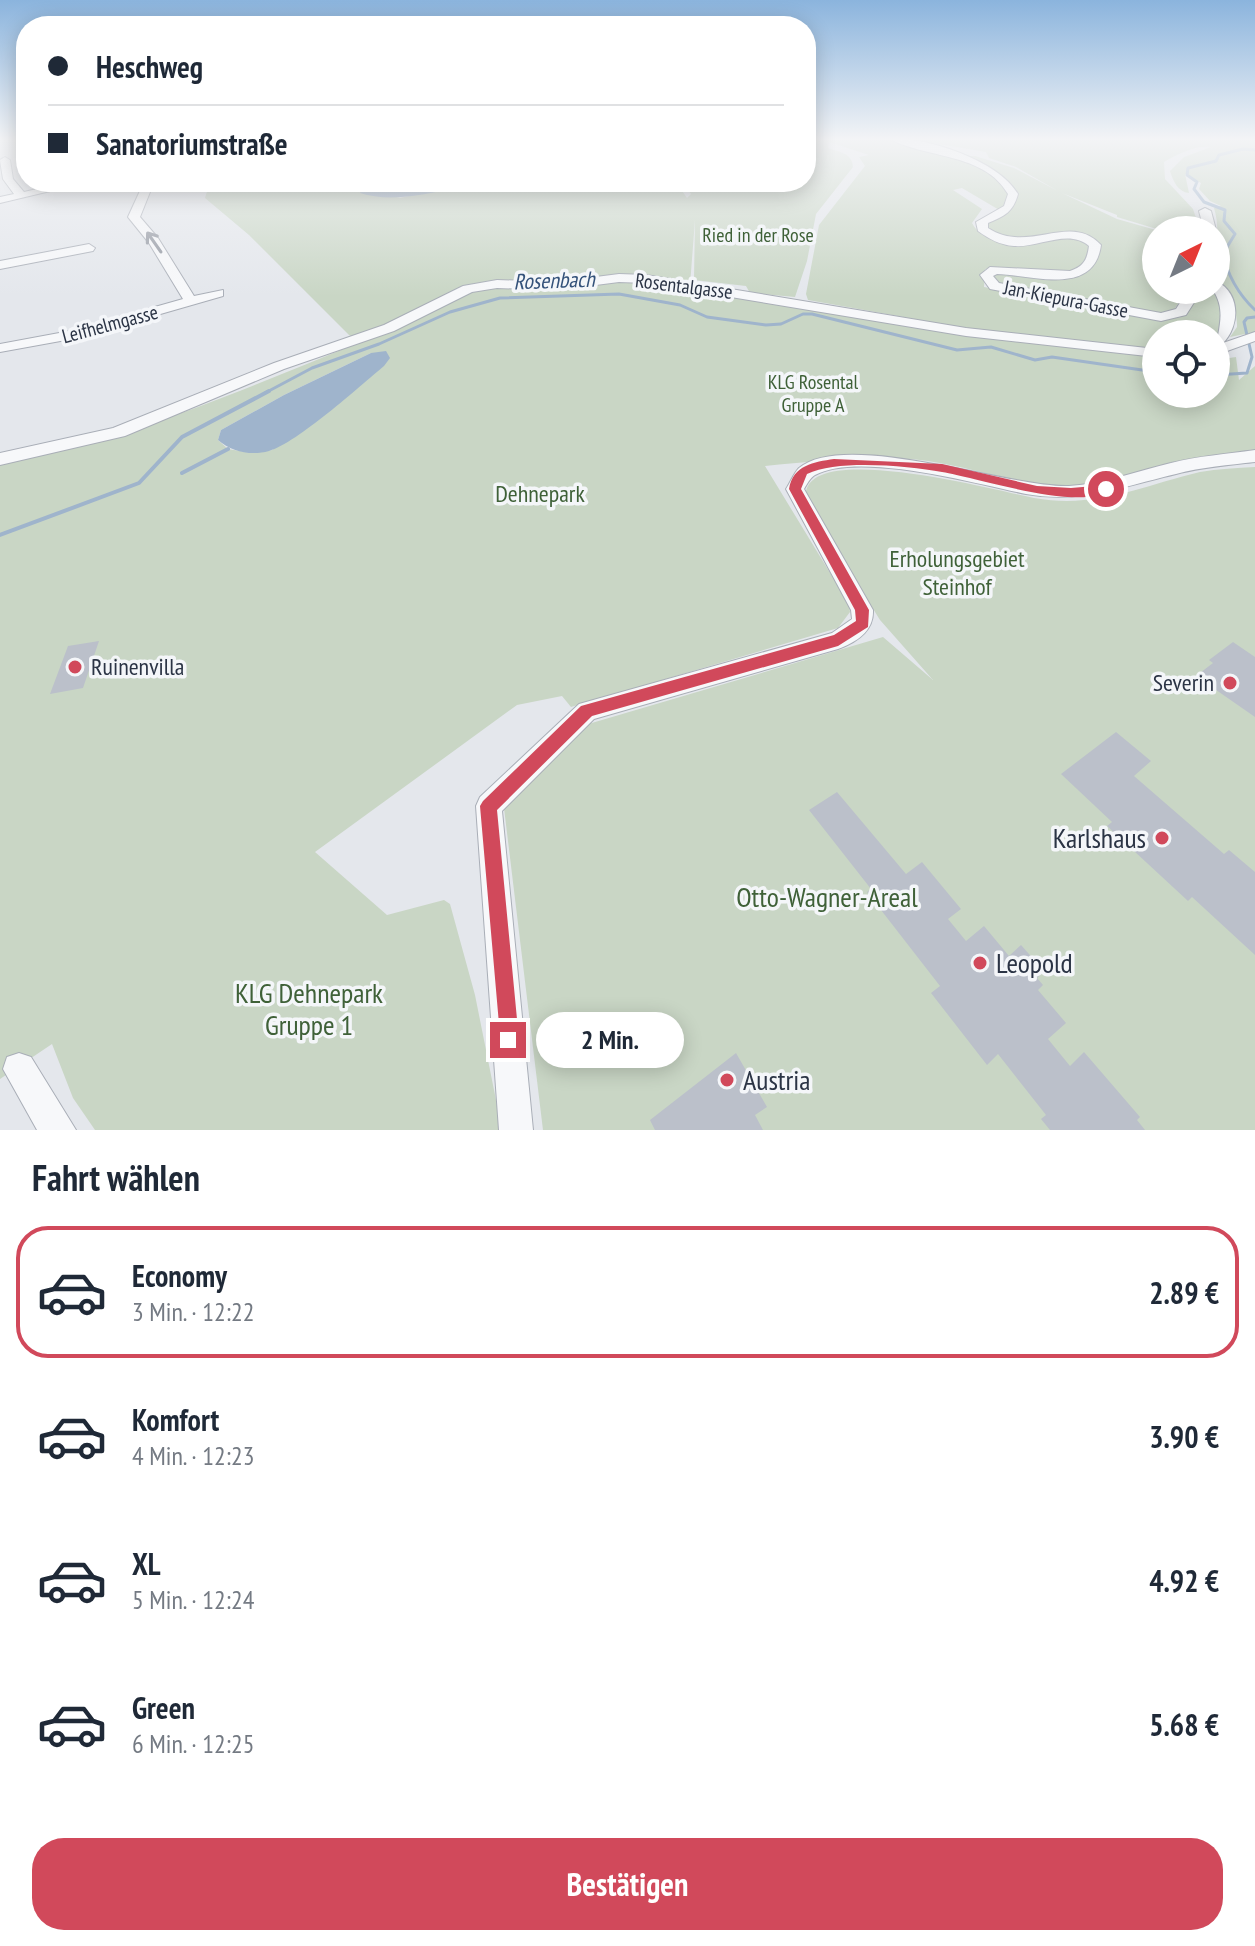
<!DOCTYPE html>
<html lang="de">
<head>
<meta charset="utf-8">
<style>
  :root { --surface:#fff; --page:#f2f2f3; --text:#1f2937; --muted:#747a83; --line:#e0e1e3; --accent:#d1495b }
  body { margin:0; font-family:"PT Sans Narrow",sans-serif; background:var(--page); color:var(--text); height:100vh; display:flex; flex-direction:column; font-size:30px; white-space:nowrap }
  * { box-sizing:border-box; margin:0 }
  p { font-size:26px; color:var(--muted) }
  .icon { flex:none; width:44px; height:44px; fill:none; stroke:currentColor; stroke-width:2; stroke-linecap:round; stroke-linejoin:round }
  .map { position:relative; height:1130px; overflow:hidden }
  .details { display:flex; flex-direction:column; background:var(--surface); flex:1 }
  .details>* { flex:none }
  .hud { position:absolute; left:16px; top:16px; width:800px; height:176px; border-radius:32px; box-shadow:0 4px 20px #0003; display:grid; align-content:center; height:176px; padding:0 32px; background:var(--surface) }
  .needle { width:52px; rotate:43deg }
  .tools { position:absolute; left:1142px; top:216px; display:grid; gap:16px }
  .tools a { display:grid; place-items:center; width:88px; height:88px; border-radius:50%; background:var(--surface); box-shadow:0 4px 20px #0003; font-size:40px }
  .end { position:absolute; width:36px; height:36px; margin:-18px; border:10px solid #d1495b; background:#fff; box-shadow:0 0 0 4px #fff }
  .from { border-radius:50% }
  .bubble { position:absolute; height:56px; border-radius:28px; background:var(--surface); box-shadow:0 4px 20px #0003; font-size:26px; font-weight:700; line-height:56px; text-align:center }
  .hud b { display:flex; align-items:center; gap:28px; height:76px; font-size:30px }
  .hud b+b { border-top:2px solid var(--line) }
  .hud i { width:20px; height:20px; background:var(--text) }
  ul { padding:0; list-style:none }
  li { display:flex; align-items:center; gap:24px; height:132px; margin:0 16px 12px; padding:0 16px; border:4px solid transparent; border-radius:32px }
  li div { flex:1 }
  li b { display:block; font-size:30px }
  li em { font-style:normal; font-weight:700 }
  li.on { border-color:var(--accent) }
  li>.icon { width:72px; height:72px; stroke-width:1.5 }
  h2 { padding:0 32px; font-size:36px; line-height:96px }
  .cta { display:flex; gap:16px; margin-top:auto; padding:16px 32px }
  .cta a { flex:1; height:92px; border-radius:32px; background:var(--accent); color:#fff; font-size:32px; font-weight:700; line-height:92px; text-align:center }
  .map>svg:first-child { display:block }
  .green { fill:#c9d6c5; fill-rule:evenodd }
  .water { fill:#9fb4cc }
  .lines { fill:none; stroke-linecap:round; stroke-linejoin:round }
  .stream-far1 { stroke:#9fb4cc; stroke-width:3 }
  .stream { stroke:#9fb4cc; stroke-width:4 }
  .building { fill:#bbc0ca }
  .minor-casing { stroke:#a9aeb7; stroke-width:2 }
  .minor { fill:#f7f8fa; fill-rule:evenodd }
  .oneway { stroke:#9196a0 }
  .route { fill:#d1495b }
  .poi-dot { fill:#d1495b; stroke:#f4f6f9; stroke-width:3 }
  .labels { text-anchor:middle; stroke-width:7; stroke-linejoin:round; paint-order:stroke }
  .far-park-label { font-size:20px; fill:#3f6138; stroke:#f4f6f9 }
  .far-street-label { font-size:20px; fill:#2b3445; stroke:#f4f6f9 }
  .far-water-label { font-size:22px; font-style:italic; fill:#34527a; stroke:#f4f6f9 }
  .park-label { font-size:24px; fill:#3f6138; stroke:#f4f6f9 }
  .poi-label { font-size:24px; fill:#2b3445; stroke:#f4f6f9; text-anchor:start }
  .near-poi-label { font-size:28px; fill:#2b3445; stroke:#f4f6f9; text-anchor:start }
  .near-park-label { font-size:28px; fill:#3f6138; stroke:#f4f6f9 }
</style>
</head>
<body>
<div class="map">
<svg width="1255" height="1130" viewBox="0 0 1255 1130">
  <rect width="100%" height="100%" fill="#e4e7ec"/>
  <path class="green" d="M806,138H890L952,156H975L1014,168L1058,191L1016,167L989,158L986,152L903,138H1255V332L1230,337L1237,327C1238,302 1219,288 1216,269C1212,245 1222,234 1214,208L1221,206L1210,201L1199,189L1201,183L1185,174L1189,193C1178,192 1173,181 1170,171L1184,157L1211,147C1195,145 1178,154 1164,162L1165,179L1193,209L1200,230H1160L1117,217V215L1062,193L1117,219L1156,230V290H1187L1174,310L1158,314L1000,284L994,279V274L1030,272L1002,267L985,269L984,287L1163,320L1181,317L1202,290H1215L1220,302L1222,331L1216,335L1156,334V349L965,328L808,300L806,294L819,225L865,166L859,157L869,155L829,142L828,148C838,152 852,152 853,167L816,214L807,261L795,297L750,293L746,286L694,280L695,220L690,285L966,334L1156,357V394H1216V360L1236,357L1239,380L1255,366V451C1225,455 1194,457 1165,464C1136,472 1108,488 1077,487C1024,486 979,469 928,461C874,454 819,461 765,466L849,604L850,612L838,628L571,707L562,696L517,705L315,852L387,915L444,900L450,904L475,995L502,1130H95L73,1098L52,1044L0,1079V464C126,441 242,390 361,342L349,335L249,235L205,198L210,182H258L261,185L277,182H380L364,187L400,198L473,182H676L687,198L691,194L682,182H806ZM962,188L1006,214L988,223L989,231L1020,241C1001,242 982,241 972,223L982,209L953,190ZM371,353L329,411L272,450L252,453L228,449L218,440L221,430L284,395Z
    M1255,467V1130H543L504,808L585,725L883,637L933,680L880,620L806,500C796,436 1001,492 1034,498C1097,509 1141,486 1200,472C1218,469 1237,468 1255,467Z"/>
  <path class="water" d="M380,182H473C440,192 393,204 360,193L364,187Z
    M386,351L390,358L384,366C360,386 297,443 269,451C251,456 232,452 218,440L221,430L284,395L371,353Z"/>
  <g class="lines">
    <path class="stream-far1" d="M1255,150L1243,149L1219,155L1216,161L1188,168L1187,175L1197,182L1194,189L1204,202L1225,210L1224,221L1235,234L1224,252C1225,273 1240,296 1255,310
      M1216,375L1247,373L1252,357L1244,322L1247,318L1255,317
      M265,393L312,368L379,344L450,312L500,298L619,294L680,305L707,317L766,325L781,324L803,314H812L957,350L991,347L1035,360L1052,357L1156,372"/>
    <path class="stream" d="M182,473L228,449
      M0,535L139,483L182,437L269,391"/>
  </g>
  <path class="building" d="M99,641L83,688L50,694L68,646Z
    M1233,642L1255,657V717L1196,676L1213,663L1209,660Z
    M1116,732L1151,761L1134,776L1224,854L1229,850L1255,872V955L1192,897L1188,901L1107,826L1112,822L1061,774Z
    M837,792L906,874L922,862L961,909L948,919L966,941L984,926L1009,956L1021,945L1044,971L1037,978L1043,985L1038,990L1066,1023L1048,1039L1070,1066L1084,1052L1140,1117L1137,1120L1145,1130H1050L1041,1119L1046,1115L998,1054L987,1065L931,993L940,986L867,892L871,889L809,810Z
    M736,1053L767,1107L755,1115L763,1130H655L650,1120Z"/>
  <g class="lines">
    <defs>
      <path id="minor" d="M888,138C927,137 998,160 1018,194C1013,212 1005,216 988,223V228C1029,255 1070,211 1101,245C1094,297 1033,275 997,274L993,276L999,283L1161,313L1176,309L1188,290H1202L1186,315L1161,321L990,289L980,275L990,267L1070,271C1084,266 1087,260 1089,246C1069,228 1038,248 1014,246C1000,245 989,239 978,231L976,222L1004,206L1008,194C984,152 925,159 888,138Z
        M5,157L10,160L13,179L24,192L68,182H88L0,203V197L14,194L3,179L0,160Z
        M144,182H154L140,217L158,238L194,296L223,290V296L77,338L0,352V344L70,331L183,299L149,243L128,217Z
        M1205,208L1211,211L1216,230H1204L1199,211Z
        M89,244L95,248L93,251L0,269V261Z
        M619,274L646,275L966,328L1156,349V357L966,336L646,283L619,282L557,290L497,288L472,292L394,331L284,369L125,436L0,465V453L113,428L274,363L384,325L463,286L497,280L557,282Z
        M1216,281C1241,293 1240,326 1223,343L1255,332V341L1216,355C1216,331 1228,313 1213,290H1216Z
        M1255,450V462C1229,465 1202,467 1176,474C1125,486 1080,504 1026,494C977,484 859,451 815,475C810,478 807,484 804,489L873,610C874,631 857,642 838,649L594,719L502,811L533,1130H499L476,806L480,797L579,704L832,633L852,619L851,610L786,489C790,483 794,473 799,468C845,429 1010,488 1069,486C1104,484 1137,471 1171,463C1198,456 1227,454 1255,450Z
        M19,1053L31,1057L76,1130H37L3,1069L7,1057Z"/>
    </defs>
    <use href="#minor" class="minor-casing"/>
    <use href="#minor" class="minor"/>
  </g>
  <defs><path id="oneway-shaft" d="M-6 0H5M1.5-3L5.5 0L1.5 3" fill="none" stroke-width="1.6" stroke-linecap="round" stroke-linejoin="round" transform="scale(2)"/></defs>
  <use class="oneway" href="#oneway-shaft" transform="translate(154 242) rotate(-125)"/>
  <linearGradient id="sky" x2="0" y2="1"><stop stop-color="#8bb4dd"/><stop offset="0.47" stop-color="#f3f4f6"/><stop offset="1" stop-color="#f3f4f6" stop-opacity="0"/></linearGradient>
  <rect width="1255" height="296" fill="url(#sky)"/>
  <path class="route" d="M834,459L942,464L1037,486L1071,488L1106,485L1112,489C1083,513 979,478 942,472C908,466 838,459 807,474L801,489L869,610L868,627L838,646L592,716L497,810L519,1040L516,1047L508,1050L501,1047L480,806L483,801L581,706L834,635L856,621L855,610L789,489C793,465 814,462 834,459Z"/>
  <g class="poi-dot">
    <circle cx="75" cy="667" r="8"/>
    <circle cx="1230" cy="683" r="8"/>
    <circle cx="1162" cy="838" r="8"/>
    <circle cx="980" cy="963" r="8"/>
    <circle cx="727" cy="1080" r="8"/>
  </g>
  <g class="labels">
    <g class="far-park-label">
      <text x="758" y="242">Ried in der Rose</text>
      <text x="813" y="389">KLG Rosental<tspan x="813" dy="23">Gruppe A</tspan></text>
    </g>
    <g class="far-street-label">
      <text transform="translate(684 286) rotate(7)" y="7">Rosentalgasse</text>
      <text transform="translate(1066 299) rotate(11)" y="7">Jan-Kiepura-Gasse</text>
      <text transform="translate(110 324) rotate(-15)" y="7">Leifhelmgasse</text>
    </g>
    <g class="far-water-label">
      <text transform="translate(554 280) rotate(-2)" y="8">Rosenbach</text>
    </g>
    <g class="park-label">
      <text x="540" y="502">Dehnepark</text>
      <text x="957" y="567">Erholungsgebiet<tspan x="957" dy="28">Steinhof</tspan></text>
    </g>
    <g class="poi-label">
      <text x="91" y="675">Ruinenvilla</text>
      <text x="1214" y="691" text-anchor="end">Severin</text>
    </g>
    <g class="near-poi-label">
      <text x="1146" y="848" text-anchor="end">Karlshaus</text>
      <text x="996" y="973">Leopold</text>
      <text x="743" y="1090">Austria</text>
    </g>
    <g class="near-park-label">
      <text x="827" y="907">Otto-Wagner-Areal</text>
      <text x="309" y="1003">KLG Dehnepark<tspan x="309" dy="32">Gruppe 1</tspan></text>
    </g>
  </g>
</svg>
<div class="tools">
<a><svg class="needle" viewBox="-14 -14 28 28"><path d="M0-13l5 13h-10z" fill="#e53935"/><path d="M0 13l5-13h-10z" fill="#747a83"/></svg></a>
<a><svg class="icon" aria-label="locate" viewBox="0 0 24 24"><circle cx="12" cy="12" r="6"/><path d="M12 2v4M12 18v4M2 12h4M18 12h4"/></svg></a>
</div>
<i class="end from" style="left:1106px;top:489px"></i>
<i class="end" style="left:508px;top:1040px"></i>
<div class="bubble" style="left:536px;top:1012px;width:148px">2 Min.</div>
<div class="hud">
<b><i class="from"></i>Heschweg</b>
<b><i></i>Sanatoriumstraße</b>
</div>
</div>
<section class="details">
<h2>Fahrt wählen</h2>
<ul>
<li class="on"><svg class="icon" aria-label="car" viewBox="0 0 24 24"><path d="M5 17H2v-5l4-1 3-4h7l3 4 3 1v5h-3M9 17h6M6 11h13"/><circle cx="7" cy="17" r="2"/><circle cx="17" cy="17" r="2"/></svg><div><b>Economy</b><p>3 Min. · 12:22</p></div><em>2.89 €</em></li>
<li><svg class="icon" aria-label="car" viewBox="0 0 24 24"><path d="M5 17H2v-5l4-1 3-4h7l3 4 3 1v5h-3M9 17h6M6 11h13"/><circle cx="7" cy="17" r="2"/><circle cx="17" cy="17" r="2"/></svg><div><b>Komfort</b><p>4 Min. · 12:23</p></div><em>3.90 €</em></li>
<li><svg class="icon" aria-label="car" viewBox="0 0 24 24"><path d="M5 17H2v-5l4-1 3-4h7l3 4 3 1v5h-3M9 17h6M6 11h13"/><circle cx="7" cy="17" r="2"/><circle cx="17" cy="17" r="2"/></svg><div><b>XL</b><p>5 Min. · 12:24</p></div><em>4.92 €</em></li>
<li><svg class="icon" aria-label="car" viewBox="0 0 24 24"><path d="M5 17H2v-5l4-1 3-4h7l3 4 3 1v5h-3M9 17h6M6 11h13"/><circle cx="7" cy="17" r="2"/><circle cx="17" cy="17" r="2"/></svg><div><b>Green</b><p>6 Min. · 12:25</p></div><em>5.68 €</em></li>
</ul>
<div class="cta"><a>Bestätigen</a></div>
</section>
</body>
</html>
